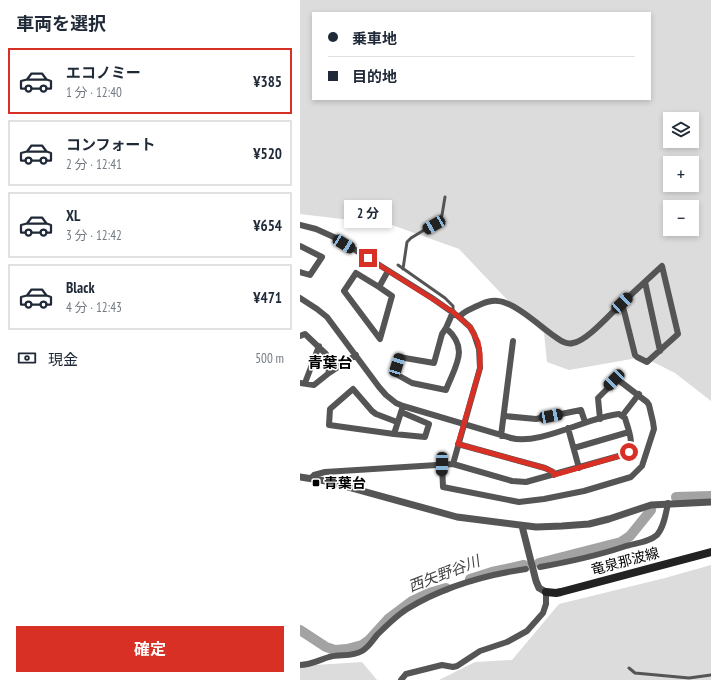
<!DOCTYPE html>
<html lang="ja">
<head>
<meta charset="utf-8">
<style>
  :root { --surface:#fff; --page:#f6f6f7; --text:#1f2937; --muted:#747a83; --line:#e0e1e3; --accent:#d93025 }
  body { margin:0; font-family:"PT Sans Narrow","Noto Sans JP",sans-serif; background:var(--page); color:var(--text); height:100vh; display:flex; flex-direction:column; font-size:15px; white-space:nowrap }
  * { box-sizing:border-box; margin:0 }
  p { font-size:13px; color:var(--muted) }
  .icon { flex:none; width:22px; height:22px; fill:none; stroke:currentColor; stroke-width:2; stroke-linecap:round; stroke-linejoin:round }
  .map { position:relative; flex:1; overflow:hidden }
  .details { display:flex; flex-direction:column; background:var(--surface); width:300px }
  .details>* { flex:none }
  .hud { position:absolute; left:12px; top:12px; width:339px; height:88px; border-radius:0px; box-shadow:0 2px 6px #0003; display:grid; align-content:center; height:88px; padding:0 16px; background:var(--surface) }
  .buttons { position:absolute; left:363px; top:112px; display:grid; gap:8px }
  .buttons a { display:grid; place-items:center; width:36px; height:36px; border-radius:0px; background:var(--surface); box-shadow:0 2px 6px #0003; font-size:20px }
  .end { position:absolute; width:18px; height:18px; margin:-9px; border:5px solid #d93025; background:#fff; box-shadow:0 0 0 2px #fff }
  .from { border-radius:50% }
  .bubble { position:absolute; height:28px; border-radius:0px; background:var(--surface); box-shadow:0 2px 6px #0003; font-size:13px; font-weight:700; line-height:28px; text-align:center }
  .car { position:absolute; width:12px; height:24px; margin:-12px -6px; border-radius:5px; box-shadow:0 0 3px 1px #0007; background:linear-gradient(#222 24%,#8ab4d8 0 40%,#222 0 76%,#8ab4d8 0 86%,#222 0) }
  .hud b { display:flex; align-items:center; gap:14px; height:38px; font-size:15px }
  .hud b+b { border-top:1px solid var(--line) }
  .hud i { width:10px; height:10px; background:var(--text) }
  ul { padding:0; list-style:none }
  li { display:flex; align-items:center; gap:12px; height:66px; margin:0 8px 6px; padding:0 8px; border:2px solid var(--line); border-radius:0px }
  li div { flex:1 }
  li b { display:block; font-size:15px }
  li em { font-style:normal; font-weight:700 }
  li.current { border-color:var(--accent) }
  li>.icon { width:36px; height:36px; stroke-width:1.5 }
  h2 { padding:0 16px; font-size:18px; line-height:48px }
  .pay { display:flex; align-items:center; gap:10px; height:44px; padding:0 16px; font-size:15px }
  .pay p { margin-inline-start:auto }
  .action { display:flex; gap:8px; margin-top:auto; padding:8px 16px }
  .action a { flex:1; height:46px; border-radius:0px; background:var(--accent); color:#fff; font-size:16px; font-weight:700; line-height:46px; text-align:center }
  main { display:flex; flex:1; min-height:0 }
  .map>svg:first-child { display:block }
  .green { fill:#dcdcdc; fill-rule:evenodd }
  .lines { fill:none; stroke-linecap:round; stroke-linejoin:round }
  .river { stroke:#a3a3a3; stroke-width:10 }
  .service { stroke:#555; stroke-width:3 }
  .minor { stroke:#555; stroke-width:6 }
  .tertiary { stroke:#555; stroke-width:7 }
  .secondary { stroke:#222; stroke-width:8 }
  .route { stroke:#d93025; stroke-width:5 }
  .poi-dot { fill:#000; stroke:#fff; stroke-width:1.5 }
  .labels { text-anchor:middle; stroke-width:3; stroke-linejoin:round; paint-order:stroke }
  .poi-label { font-size:14px; font-weight:bold; fill:#000; stroke:#fff; text-anchor:start }
  .street-label { font-size:14px; fill:#000; stroke:#fff }
  .neighbourhood-label { font-size:15px; font-weight:bold; fill:#000; stroke:#fff }
  .water-label { font-size:15px; font-style:italic; fill:#444; stroke:#fff }
</style>
</head>
<body>
<main>
<section class="details">
<h2>車両を選択</h2>
<ul>
<li class="current"><svg class="icon" aria-label="car" viewBox="0 0 24 24"><path d="M5 17H2v-5l4-1 3-4h7l3 4 3 1v5h-3M9 17h6M6 11h13"/><circle cx="7" cy="17" r="2"/><circle cx="17" cy="17" r="2"/></svg><div><b>エコノミー</b><p>1 分 · 12:40</p></div><em>¥385</em></li>
<li><svg class="icon" aria-label="car" viewBox="0 0 24 24"><path d="M5 17H2v-5l4-1 3-4h7l3 4 3 1v5h-3M9 17h6M6 11h13"/><circle cx="7" cy="17" r="2"/><circle cx="17" cy="17" r="2"/></svg><div><b>コンフォート</b><p>2 分 · 12:41</p></div><em>¥520</em></li>
<li><svg class="icon" aria-label="car" viewBox="0 0 24 24"><path d="M5 17H2v-5l4-1 3-4h7l3 4 3 1v5h-3M9 17h6M6 11h13"/><circle cx="7" cy="17" r="2"/><circle cx="17" cy="17" r="2"/></svg><div><b>XL</b><p>3 分 · 12:42</p></div><em>¥654</em></li>
<li><svg class="icon" aria-label="car" viewBox="0 0 24 24"><path d="M5 17H2v-5l4-1 3-4h7l3 4 3 1v5h-3M9 17h6M6 11h13"/><circle cx="7" cy="17" r="2"/><circle cx="17" cy="17" r="2"/></svg><div><b>Black</b><p>4 分 · 12:43</p></div><em>¥471</em></li>
</ul>
<div class="pay"><svg class="icon" aria-label="cash" viewBox="0 0 24 24"><path d="M3 7h18v10H3z"/><circle cx="12" cy="12" r="2"/></svg>現金<p>500 m</p></div>
<div class="action"><a>確定</a></div>
</section>
<div class="map">
<svg width="411" height="680" viewBox="0 0 411 680">
  <rect width="100%" height="100%" fill="#fff"/>
  <path class="green" d="M0,0H411V401L375,373L343,357L269,370L247,362L244,333L214,307L159,249L92,225L0,214ZM13,13H350V99H13ZM370,119H392V141H370ZM370,163H392V185H370ZM370,207H392V229H370Z
    M411,565V680H139L175,662L212,660L259,604L365,578Z
    M62,662L77,680H0V666Z"/>
  <g class="lines">
    <path class="river" d="M376,497L411,496
      M239,563L321,542L330,536L351,510
      M170,579L192,572L224,565
      M0,630L26,647L35,650L47,649L62,645L69,640L88,619L112,601L129,593L146,588"/>
    <path class="service" d="M98,265L145,298L153,306V312
      M103,269L107,242L111,238L139,221L142,215L145,197
      M329,668L335,673L389,678L411,675"/>
    <path class="minor" d="M0,225L16,229L36,238L132,298L159,317L170,327L174,334L179,349L180,368L153,464
      M0,246L22,257L10,275L0,272
      M362,266L378,334L347,362L337,357L335,355L322,303Z
      M345,282L360,351
      M79,287L56,273L44,291L80,339L92,296L79,287L88,271
      M0,298L17,309L27,317L79,387L86,395L96,403L103,406L211,438C239,446 288,417 319,414L325,418C328,429 336,446 326,454L226,482L212,481L153,464L25,472L14,475L11,478
      M159,317C164,311 171,309 177,306C184,303 190,300 198,301C214,302 240,326 254,336C260,340 266,345 273,343C287,341 311,313 322,303
      M146,328C170,349 155,366 146,390L112,383L94,373L99,357L134,363L142,334L146,328L153,312
      M0,336L5,334L26,354L29,373
      M0,383L14,385L29,373L56,355
      M5,383L19,346
      M101,412L129,424L125,437L94,434L103,406
      M204,416L236,419L281,410L285,422
      M322,416L339,394
      M268,428L279,468
      M94,434L29,425L30,409L53,389L72,411L76,414L97,422
      M201,436L213,341
      M158,444L245,468L253,472L254,475
      M274,448L329,432
      M142,464L143,487L219,502L244,499L284,491L331,477L342,466L354,429L353,422L349,405L347,402L317,379L298,398L300,419
      M240,567C268,562 296,556 323,547C334,543 348,543 357,535C364,527 366,513 368,503
      M0,665C11,665 19,660 29,657C40,654 52,657 62,651C69,647 72,641 77,635C86,626 96,616 107,609C143,587 185,575 226,569
      M101,680L106,674L142,665L153,667L157,666L180,651L207,642L227,631L243,613L246,604V592"/>
    <path class="tertiary" d="M0,477L26,481L157,517L236,527L262,526L289,524L309,519L351,505L411,502
      M222,526L236,581L239,588L246,592"/>
    <path class="secondary" d="M246,592L256,593L261,592L411,552"/>
  </g>
  <g class="lines">
    <path class="route" d="M68,258L153,312L170,327L178,342L180,354V368L158,444L245,468L253,472L254,475L326,454L329,452"/>
  </g>
  <rect class="poi-dot" x="12" y="479" width="8" height="8" rx="2"/>
  <g class="labels">
    <g class="poi-label">
      <text x="24" y="488">青葉台</text>
    </g>
    <g class="street-label">
      <text transform="translate(325 561) rotate(-15)" y="5">竜泉那波線</text>
    </g>
    <g class="neighbourhood-label">
      <text x="30" y="368">青葉台</text>
    </g>
    <g class="water-label">
      <text transform="translate(144 574) rotate(-21)" y="5">西矢野谷川</text>
    </g>
  </g>
</svg>
<div class="buttons">
<a><svg class="icon" aria-label="layers" viewBox="0 0 24 24"><path d="M12 4l9 5-9 5-9-5zM3 14l9 5 9-5"/></svg></a>
<a>+</a>
<a>−</a>
</div>
<i class="end from" style="left:329px;top:452px"></i>
<i class="end" style="left:68px;top:258px"></i>
<div class="bubble" style="left:44px;top:200px;width:48px">2 分</div>
<i class="car" style="left:134px;top:225px;rotate:240deg"></i>
<i class="car" style="left:44px;top:244px;rotate:122deg"></i>
<i class="car" style="left:322px;top:303px;rotate:47deg"></i>
<i class="car" style="left:97px;top:365px;rotate:17deg"></i>
<i class="car" style="left:314px;top:380px;rotate:225deg"></i>
<i class="car" style="left:251px;top:416px;rotate:79deg"></i>
<i class="car" style="left:142px;top:464px;rotate:181deg"></i>
<div class="hud">
<b><i class="from"></i>乗車地</b>
<b><i></i>目的地</b>
</div>
</div>
</main>
</body>
</html>
